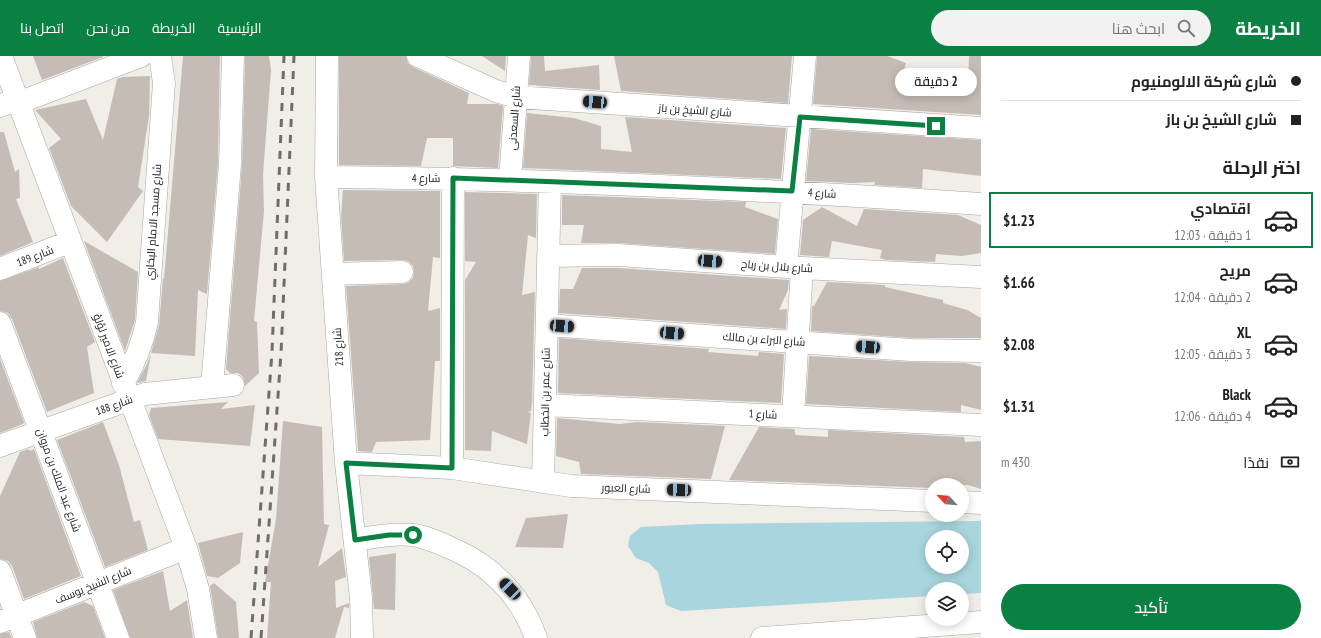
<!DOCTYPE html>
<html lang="ar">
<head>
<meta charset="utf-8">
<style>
  :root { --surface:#fff; --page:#f2f2f2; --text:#222; --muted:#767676; --line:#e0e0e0; --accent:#0b8043 }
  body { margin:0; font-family:"PT Sans Narrow",Cairo,sans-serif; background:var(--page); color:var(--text); direction:rtl; height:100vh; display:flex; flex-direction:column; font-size:15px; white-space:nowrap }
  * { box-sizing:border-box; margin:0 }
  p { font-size:13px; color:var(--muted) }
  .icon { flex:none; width:22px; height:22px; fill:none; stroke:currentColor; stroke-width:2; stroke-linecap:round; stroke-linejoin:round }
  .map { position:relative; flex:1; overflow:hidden; direction:ltr }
  .drawer { display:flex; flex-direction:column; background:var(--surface); width:340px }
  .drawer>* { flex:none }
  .guide { display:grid; align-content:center; height:88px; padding:0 20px; background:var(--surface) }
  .needle { width:26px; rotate:296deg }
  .fabs { position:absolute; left:925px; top:422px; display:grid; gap:8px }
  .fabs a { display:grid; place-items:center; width:44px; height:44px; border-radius:50%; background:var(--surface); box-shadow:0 2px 10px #0003; font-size:20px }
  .end { position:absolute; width:18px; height:18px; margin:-9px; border:5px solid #0b8043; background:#fff; box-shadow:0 0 0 2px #fff }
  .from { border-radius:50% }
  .bubble { position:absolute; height:28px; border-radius:14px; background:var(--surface); box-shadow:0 2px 10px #0003; font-size:13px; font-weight:600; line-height:28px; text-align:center; direction:rtl }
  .car { position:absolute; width:12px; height:24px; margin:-12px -6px; border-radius:5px; box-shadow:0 0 3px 1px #0007; background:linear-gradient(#222 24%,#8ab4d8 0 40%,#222 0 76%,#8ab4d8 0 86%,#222 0) }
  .guide b { display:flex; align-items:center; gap:14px; height:38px; font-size:15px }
  .guide b+b { border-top:1px solid var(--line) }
  .guide i { width:10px; height:10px; background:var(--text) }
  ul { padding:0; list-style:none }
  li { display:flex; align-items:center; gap:12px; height:56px; margin:0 8px 6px; padding:0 12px; border:2px solid transparent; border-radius:0px }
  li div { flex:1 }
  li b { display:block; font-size:15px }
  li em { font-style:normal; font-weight:600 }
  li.active { border-color:var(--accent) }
  li>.icon { width:36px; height:36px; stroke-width:1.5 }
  h2 { padding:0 20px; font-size:18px; line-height:48px }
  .pay { display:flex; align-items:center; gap:10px; height:44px; padding:0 20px; font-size:15px }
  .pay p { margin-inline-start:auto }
  .primary-button { display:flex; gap:8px; margin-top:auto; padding:8px 20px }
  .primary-button a { flex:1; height:46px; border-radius:24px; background:var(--accent); color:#fff; font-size:16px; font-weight:600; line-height:46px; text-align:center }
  header { display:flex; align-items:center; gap:24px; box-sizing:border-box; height:56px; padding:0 20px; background:var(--accent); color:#fff }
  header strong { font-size:19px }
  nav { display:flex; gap:22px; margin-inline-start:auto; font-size:14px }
  .search { width:280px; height:36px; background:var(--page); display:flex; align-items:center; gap:10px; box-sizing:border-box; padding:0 14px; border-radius:22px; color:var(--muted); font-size:15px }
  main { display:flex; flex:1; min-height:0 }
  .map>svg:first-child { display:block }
  .water { fill:#a8d5de; fill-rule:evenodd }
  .building { fill:#c6bcb6 }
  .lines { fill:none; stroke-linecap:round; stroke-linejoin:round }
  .minor-casing { stroke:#a7a7a7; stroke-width:23 }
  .minor { stroke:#fff; stroke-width:22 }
  .rail { stroke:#6e6e6e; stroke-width:3; stroke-dasharray:8 8; stroke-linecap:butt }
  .route { stroke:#0b8043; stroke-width:5 }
  .labels { text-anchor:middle; stroke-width:3; stroke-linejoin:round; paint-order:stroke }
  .street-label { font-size:11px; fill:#202020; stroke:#fff }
</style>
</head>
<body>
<header>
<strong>الخريطة</strong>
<div class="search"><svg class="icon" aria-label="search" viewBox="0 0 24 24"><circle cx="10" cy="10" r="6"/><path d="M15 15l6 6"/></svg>ابحث هنا</div>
<nav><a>الرئيسية</a><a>الخريطة</a><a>من نحن</a><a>اتصل بنا</a></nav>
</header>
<main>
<section class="drawer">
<div class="guide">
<b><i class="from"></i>شارع شركة الالومنيوم</b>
<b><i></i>شارع الشيخ بن باز</b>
</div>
<h2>اختر الرحلة</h2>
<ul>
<li class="active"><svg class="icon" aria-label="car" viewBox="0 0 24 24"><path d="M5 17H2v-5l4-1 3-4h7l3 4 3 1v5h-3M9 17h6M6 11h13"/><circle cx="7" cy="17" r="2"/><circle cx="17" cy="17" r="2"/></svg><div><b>اقتصادي</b><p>1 دقيقة · 12:03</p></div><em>$1.23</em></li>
<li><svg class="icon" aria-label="car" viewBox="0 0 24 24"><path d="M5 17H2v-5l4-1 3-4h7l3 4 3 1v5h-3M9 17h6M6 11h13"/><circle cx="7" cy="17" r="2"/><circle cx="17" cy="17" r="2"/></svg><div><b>مريح</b><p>2 دقيقة · 12:04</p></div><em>$1.66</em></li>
<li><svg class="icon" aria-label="car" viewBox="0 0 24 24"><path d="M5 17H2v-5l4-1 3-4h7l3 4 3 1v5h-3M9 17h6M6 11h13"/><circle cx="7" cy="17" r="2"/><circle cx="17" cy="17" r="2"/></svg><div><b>XL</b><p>3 دقيقة · 12:05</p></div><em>$2.08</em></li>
<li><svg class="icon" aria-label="car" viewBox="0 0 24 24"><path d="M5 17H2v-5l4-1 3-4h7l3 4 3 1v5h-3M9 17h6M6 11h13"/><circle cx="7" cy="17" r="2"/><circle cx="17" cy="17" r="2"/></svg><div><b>Black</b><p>4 دقيقة · 12:06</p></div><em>$1.31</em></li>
</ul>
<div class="pay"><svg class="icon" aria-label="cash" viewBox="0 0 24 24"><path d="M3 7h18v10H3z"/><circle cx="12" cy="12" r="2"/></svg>نقدًا<p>430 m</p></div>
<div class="primary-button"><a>تأكيد</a></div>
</section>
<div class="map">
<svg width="981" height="582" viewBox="0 0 981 582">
  <rect width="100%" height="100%" fill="#f1ede7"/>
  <path class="water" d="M981,465V537L962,538V533H932V540L681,555L666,549L658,516L649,507L636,502L628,490L630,480L641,471L701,468ZM932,481H962V511H932Z"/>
  <path class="building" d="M33,0H103V1L42,24Z
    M183,0H220L218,107L207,238L198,234L195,300L151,297L159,269L163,222L164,223Z
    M245,0H269L271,14L263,119L264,155L254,265L257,266L259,317L245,330L243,321L238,317H230L226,313L242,109Z
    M339,0H406L408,7L413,11L469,37L467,48H497L503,50L498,112L453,110V82H427L421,110L339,109Z
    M482,0H506L505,15Z
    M531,0H544L545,15L599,9L600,34L529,29Z
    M614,0H792L788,47L621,35Z
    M817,0H887L906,7L901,29L930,37L968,30L969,0H981V59L813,48Z
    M150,20L149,60L138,131L143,135L107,186L71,150L49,92L61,83L35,54L86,43L103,84L117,23L122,21Z
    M527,57L574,62L601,70V93L632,96L625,61L786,72L781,123L523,112Z
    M811,73L981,84V120L923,113L922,132L874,129L875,126L853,127L806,125Z
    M0,76H4L15,116L19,113L20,142L16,143L33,186L0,200Z
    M343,134L440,135V202L433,201L428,255L440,252V305H435L430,384L376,386L372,396L358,395L346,230L403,228L408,227L413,222L414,215L413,210L408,205L402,204L344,205L341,160Z
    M465,136L537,138L536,182L528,179L522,239L535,236L532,347L531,355L527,356L531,357L527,388L492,375L491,395L465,394V224L476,206L465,205Z
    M562,139L746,146L745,151L778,163L775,198L619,187H581L584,169H562Z
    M822,151L857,170L864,153L958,159L981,169V197L962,200L936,198L935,206L886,204L880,202L882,194L832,185L829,201L800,199L803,164Z
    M84,185L138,216L135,264L125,295Z
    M63,202L95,286L87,291L94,337L47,356L12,263L8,257L0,255V225L39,211V213Z
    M582,212H618L789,224L788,234L779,254L787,253L786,273L559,257L560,233H573Z
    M827,226L885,229V231L943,244V247L967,254L981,262V282H912L811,275L812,250H814Z
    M559,282L709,293L708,296L758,300L759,296L784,298L781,347L558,337Z
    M151,298L146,325L137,327L146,310Z
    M809,300L910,306L965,307L981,311V354L961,349V356L806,348Z
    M0,303L24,366L23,368L0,377Z
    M228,346L221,353L255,349L250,390L158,383L149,359L151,352Z
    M557,362L620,368L637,366L725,370L711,423L581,418L579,406L556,400Z
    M283,365L322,371L324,468L329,469L318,511L342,492L346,521L335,525L336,552L349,547V552L344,551L335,582H267L271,526H265L276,463Z
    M103,366L119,409L134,466L140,464L148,494L105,511L57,384Z
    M759,371L794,373L796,379L828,381V374L964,381L965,386L981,385V433L968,429H932V432L729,424Z
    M29,393L30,395L34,393L81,520L24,543L12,510L8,505L0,503V440L20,396Z
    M568,458L563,492L515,491L526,462Z
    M243,476L240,507L218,522L207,520L198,487Z
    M396,497L395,554L374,553L369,501Z
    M163,515L170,555L187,544L193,582H130L113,534Z
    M214,527L236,546L239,582H218L210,530Z
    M84,546L93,550L105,582H37L33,566Z
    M9,576L12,582H0V578Z"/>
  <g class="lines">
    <defs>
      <path id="minor" d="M1,0L186,492L198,533L206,582
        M327,0L326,121L346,407L361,542L362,582
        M418,0L496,35L516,41L981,72
        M18,47L141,0
        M0,50L17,43
        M326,121C545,123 763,133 981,148
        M510,124L519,0
        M548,200L618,199L802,212L981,221
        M786,211L805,0
        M0,213L69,186
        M333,218L402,216
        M0,267L118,582
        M547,269L911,294L981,295
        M123,327C135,307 142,289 147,266L164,27L160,0
        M212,331L230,108L233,0
        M545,349L981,369
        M793,360L802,212
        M0,390L145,338L233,329
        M346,407L452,412L571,430L932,445
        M452,412L453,122
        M543,426L550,126
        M962,446L981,447
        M355,484C374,481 393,477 413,479C427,481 440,487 453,493C494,511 521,540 536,582
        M0,515L25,582
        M0,566L186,492
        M762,582L981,566"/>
    </defs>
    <use href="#minor" class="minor-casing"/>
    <use href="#minor" class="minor"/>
    <path class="rail" d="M251,582L272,296L284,0
      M261,582L281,297L294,0"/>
  </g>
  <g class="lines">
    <path class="route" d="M413,479H389L355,484L346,407L452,412L453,122L792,135L800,61L936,70"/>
  </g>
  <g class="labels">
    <g class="street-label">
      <text transform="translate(695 54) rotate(4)" y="4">شارع الشيخ بن باز</text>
      <text transform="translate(514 62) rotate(-86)" y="4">شارع السعدنى</text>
      <text x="426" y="126">شارع 4</text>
      <text transform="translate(822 137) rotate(4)" y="4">شارع 4</text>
      <text transform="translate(153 166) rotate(-86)" y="4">شارع مسجد الامام البخاري</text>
      <text transform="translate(35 200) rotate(-21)" y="4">شارع 189</text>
      <text transform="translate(777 210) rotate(4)" y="4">شارع بلال بن رباح</text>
      <text transform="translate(764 283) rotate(4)" y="4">شارع البراء بن مالك</text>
      <text transform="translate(109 290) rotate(69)" y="4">شارع الامير لؤلؤ</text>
      <text transform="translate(338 291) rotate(-94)" y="4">شارع 218</text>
      <text transform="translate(545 336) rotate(-89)" y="4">شارع عمر بن الخطاب</text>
      <text transform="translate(114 349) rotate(-20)" y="4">شارع 188</text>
      <text transform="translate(763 358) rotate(3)" y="4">شارع 1</text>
      <text transform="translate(59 424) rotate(70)" y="4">شارع عبد الملك بن مروان</text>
      <text transform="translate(626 432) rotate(2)" y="4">شارع العبور</text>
      <text transform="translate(93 529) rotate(-22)" y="4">شارع الشيخ يوسف</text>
    </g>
  </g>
</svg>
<div class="fabs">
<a><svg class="needle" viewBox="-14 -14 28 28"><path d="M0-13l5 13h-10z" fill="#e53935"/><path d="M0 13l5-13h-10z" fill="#767676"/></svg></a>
<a><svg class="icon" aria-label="locate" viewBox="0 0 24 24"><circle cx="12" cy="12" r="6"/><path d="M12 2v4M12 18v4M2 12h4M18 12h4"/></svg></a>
<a><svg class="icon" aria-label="layers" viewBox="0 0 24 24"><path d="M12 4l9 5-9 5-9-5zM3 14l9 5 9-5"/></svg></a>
</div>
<i class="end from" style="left:413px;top:479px"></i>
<i class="end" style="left:936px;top:70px"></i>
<div class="bubble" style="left:895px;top:12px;width:82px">2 دقيقة</div>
<i class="car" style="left:595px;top:46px;rotate:274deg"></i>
<i class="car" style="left:710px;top:205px;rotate:94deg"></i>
<i class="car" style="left:562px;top:270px;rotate:94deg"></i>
<i class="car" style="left:672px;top:277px;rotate:94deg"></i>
<i class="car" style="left:868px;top:291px;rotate:274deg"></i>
<i class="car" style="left:679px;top:434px;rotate:272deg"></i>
<i class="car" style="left:510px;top:533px;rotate:316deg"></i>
</div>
</main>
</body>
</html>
